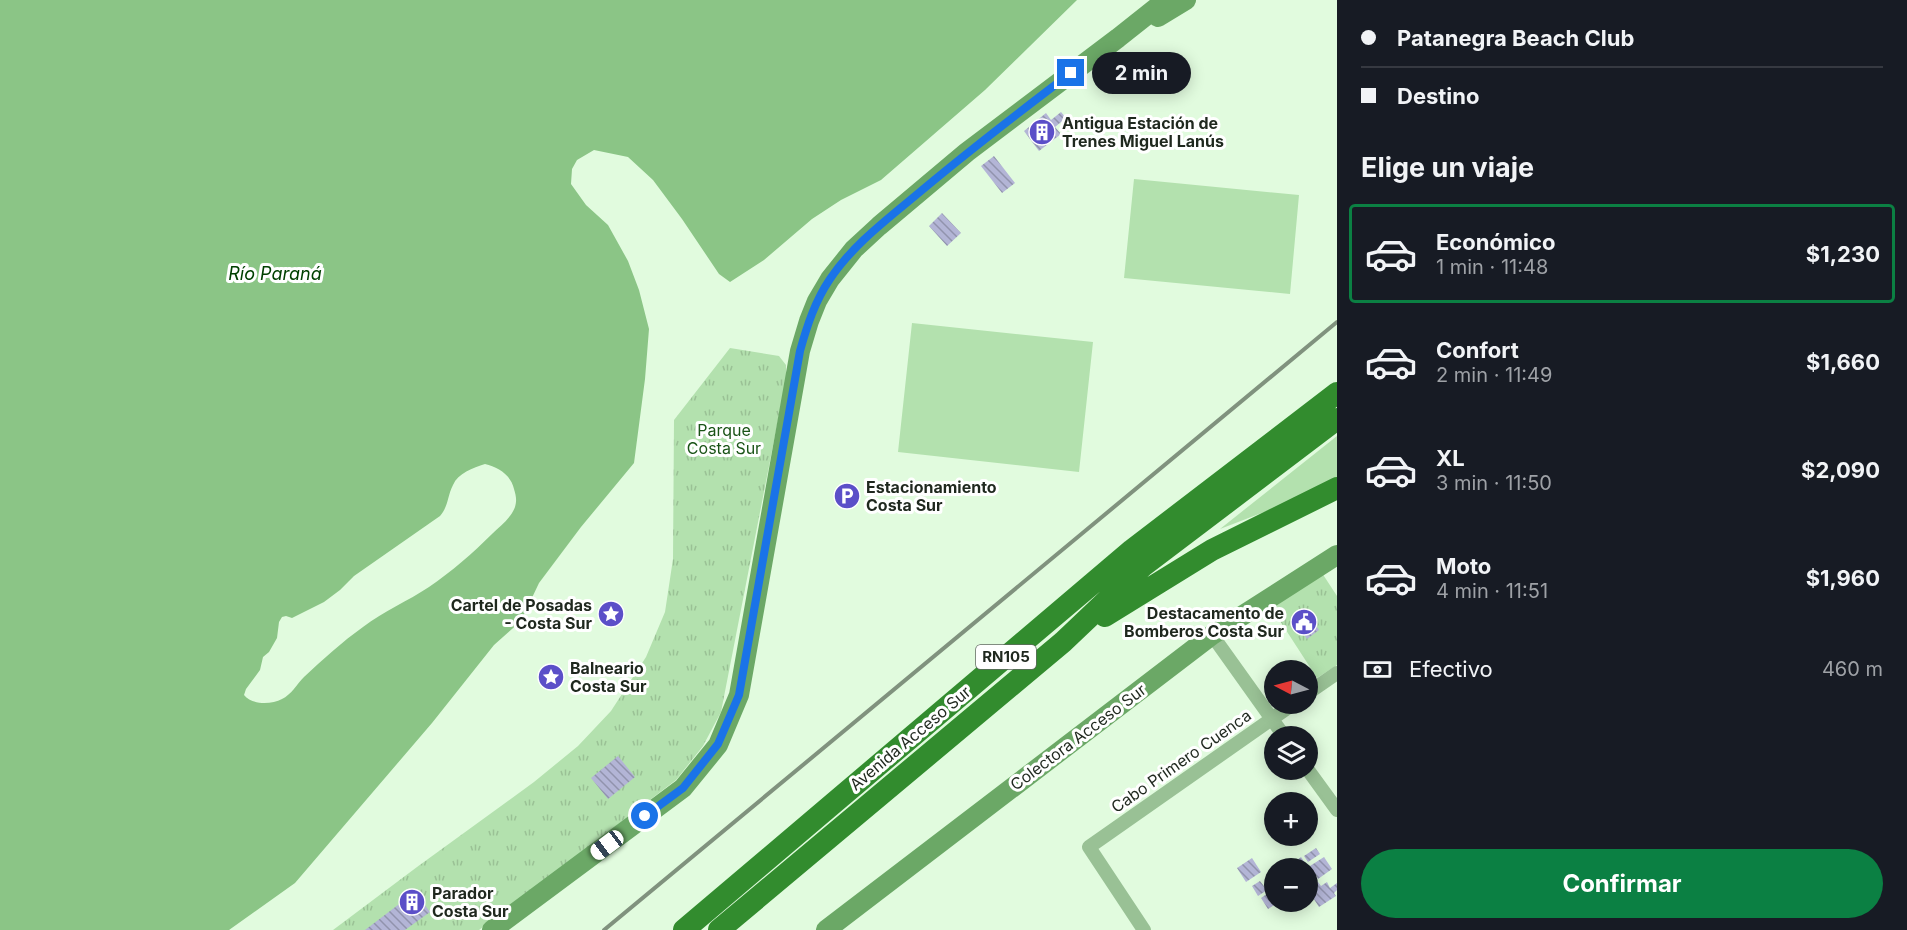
<!DOCTYPE html>
<html lang="es">
<head>
<meta charset="utf-8">
<style>
  :root { --surface:#171b24; --page:#242831; --text:#f1f3f6; --muted:#9ea1a6; --line:#363941; --accent:#0b8043 }
  body { margin:0; font-family:Inter,sans-serif; background:var(--page); color:var(--text); height:100vh; display:flex; flex-direction:column; font-size:22px; white-space:nowrap }
  * { box-sizing:border-box; margin:0 }
  p { font-size:20px; color:var(--muted) }
  .icon { flex:none; width:33px; height:33px; fill:none; stroke:currentColor; stroke-width:2; stroke-linecap:round; stroke-linejoin:round }
  .map { position:relative; flex:1; overflow:hidden }
  .side { display:flex; flex-direction:column; background:var(--surface); width:570px }
  .side>* { flex:none }
  .top-card { display:grid; align-content:center; height:132px; padding:0 24px; background:var(--surface) }
  .needle { width:39px; rotate:276deg }
  .fabs { position:absolute; left:1264px; top:660px; display:grid; gap:12px }
  .fabs a { display:grid; place-items:center; width:54px; height:54px; border-radius:50%; background:var(--surface); box-shadow:0 3px 15px #0003; font-size:30px }
  .end { position:absolute; width:27px; height:27px; margin:-14px; border:8px solid #1a73e8; background:#fff; box-shadow:0 0 0 3px #fff }
  .from { border-radius:50% }
  .bubble { position:absolute; height:42px; border-radius:21px; background:var(--surface); box-shadow:0 3px 15px #0003; font-size:20px; font-weight:700; line-height:42px; text-align:center }
  .car { position:absolute; width:18px; height:36px; margin:-18px -9px; border-radius:8px; box-shadow:0 0 4px 2px #0007; background:linear-gradient(#fff 24%,#345 0 40%,#fff 0 76%,#345 0 86%,#fff 0) }
  .top-card b { display:flex; align-items:center; gap:21px; height:57px; font-size:22px }
  .top-card b+b { border-top:2px solid var(--line) }
  .top-card i { width:15px; height:15px; background:var(--text) }
  ul { padding:0; list-style:none }
  li { display:flex; align-items:center; gap:18px; height:99px; margin:0 12px 9px; padding:0 12px; border:3px solid transparent; border-radius:6px }
  li div { flex:1 }
  li b { display:block; font-size:22px }
  li em { font-style:normal; font-weight:700 }
  li.active { border-color:var(--accent) }
  li>.icon { width:54px; height:54px; stroke-width:1.5 }
  h2 { padding:0 24px; font-size:27px; line-height:72px }
  .pay { display:flex; align-items:center; gap:15px; height:66px; padding:0 24px; font-size:22px }
  .pay p { margin-inline-start:auto }
  .button { display:flex; gap:12px; margin-top:auto; padding:12px 24px }
  .button a { flex:1; height:69px; border-radius:36px; background:var(--accent); color:#fff; font-size:24px; font-weight:700; line-height:69px; text-align:center }
  main { display:flex; flex:1; min-height:0 }
  .map>svg:first-child { display:block }
  .green { fill:#b3e1ae }
  .park { fill:url(#park-tufts) }
  .water { fill:#8bc586; fill-rule:evenodd }
  .building { fill:url(#building-back-hatch) }
  .lines { fill:none; stroke-linecap:round; stroke-linejoin:round }
  .minor { stroke:#99c195; stroke-width:14 }
  .secondary { stroke:#6ba866; stroke-width:20 }
  .trunk { stroke:#328c2e; stroke-width:22 }
  .rail { stroke:#80927e; stroke-width:4 }
  .route { stroke:#1a73e8; stroke-width:8 }
  .labels { text-anchor:middle; stroke-width:6; stroke-linejoin:round; paint-order:stroke }
  .shield { fill:#fff; stroke:#626862; stroke-width:1.5 }
  .shield-label { font-size:15px; font-weight:bold; fill:#1f281e }
  .poi-label { font-size:16px; font-weight:bold; fill:#1f281e; stroke:#fff; text-anchor:start }
  .park-label { font-size:16px; fill:#1a5417; stroke:#fff }
  .street-label { font-size:16px; fill:#1f281e; stroke:#fff }
  .water-label { font-size:18px; font-style:italic; fill:#004000; stroke:#fff }
</style>
</head>
<body>
<main>
<div class="map">
<svg width="1337" height="930" viewBox="0 0 1337 930">
  <defs>
    <pattern id="park-tufts" width="24" height="20" patternUnits="userSpaceOnUse" patternTransform="scale(1.5)"><rect width="24" height="20" fill="#b3e1ae"/><path d="M3 7l-1-3M5 7V3M7 7l1-3M15 17l-1-3M17 17v-4M19 17l1-3" fill="none" stroke="#9ac195"/></pattern>
    <pattern id="building-back-hatch" width="6" height="6" patternUnits="userSpaceOnUse" patternTransform="scale(1.5)"><rect width="6" height="6" fill="#b3b5d6"/><path d="M-1 5l2 2M0 0l6 6M5-1l2 2" fill="none" stroke="#9193ad"/></pattern>
  </defs>
  <rect width="100%" height="100%" fill="#e1fbde"/>
  <path class="green" d="M1134,179L1299,195L1290,294L1124,278Z
    M912,323L1093,342L1079,472L898,452Z
    M1337,436V480L1306,496L1220,529Z"/>
  <path class="park" d="M730,348L779,356L786,365V379L721,712L703,746L676,780L479,930H333L417,867L534,782L578,746L611,711L646,657L665,612L673,559L674,420Z
    M1322,573L1337,596V665L1317,678L1271,607Z"/>
  <path class="water" d="M0,0H1077L985,90L881,180L841,200L812,219L764,260L730,282L719,274L682,219L653,180L628,157L594,150L577,160L572,169L571,184L586,205L608,225L628,261L639,290L649,329L645,379L634,463L581,527L539,583L521,621L494,645L432,723L295,883L229,930H0ZM485,464C498,467 511,475 514,489C516,496 517,500 515,507C511,518 500,526 492,534C473,553 451,572 429,587C408,601 384,611 363,627C342,642 323,659 304,677C297,684 291,695 282,699C271,705 252,705 244,695L246,689L260,670L263,657L269,652L277,638L279,622L282,617L286,616L292,618L324,602L340,590L354,576L440,516C449,505 447,497 453,485C458,473 473,468 485,464Z"/>
  <path class="building" d="M1061,112L1066,118L1055,127L1061,134L1039,151L1024,131L1046,113L1051,120Z
    M994,156L1015,183L1002,193L981,166Z
    M942,213L961,233L947,246L929,226Z
    M1307,612L1319,630L1307,639L1295,621Z
    M618,756L635,777L608,799L591,778Z
    M1316,848L1320,854L1308,862L1304,856Z
    M1301,857L1307,866L1302,868H1290L1289,866Z
    M1324,857L1332,869L1318,879L1310,866Z
    M1252,858L1261,872L1246,882L1237,868Z
    M1260,881L1267,890L1258,896L1252,886Z
    M1318,882L1321,886L1327,882L1330,888L1337,883V890L1334,893L1336,896L1319,907L1308,890Z
    M1271,891L1275,897V902H1279L1268,909L1261,898Z
    M415,892L430,912L405,930H365Z"/>
  <g class="lines">
    <path class="minor" d="M1212,635L1284,736
      M1308,693L1337,673
      M1308,770L1337,810
      M1144,930L1089,847L1293,704"/>
    <path class="secondary" d="M1158,17L1186,0
      M492,930L683,788L718,745L739,695L800,351L809,321L817,301L830,279L854,249L879,226L967,152L1118,38L1166,0
      M826,930L1212,635L1337,555"/>
    <path class="trunk" d="M1105,616L1212,550L1337,488
      M684,930L1132,550L1337,393
      M719,930L1063,642L1143,566L1337,419"/>
    <path class="rail" d="M604,930L1337,322"/>
  </g>
  <g class="lines">
    <path class="route" d="M645,816L683,788L718,744L739,695L800,351C807,326 815,301 830,279C852,246 885,221 915,196C966,153 1018,113 1071,73"/>
  </g>
  <defs>
    <symbol id="building-disc" viewBox="-11 -11 22 22"><circle r="9.5" fill="#5b4fc8" stroke="#fff"/><path d="M-4-6H4V6H1V3H-1V6H-4ZM-2.5-4.3h1.7v1.8h-1.7ZM.8-4.3h1.7v1.8H.8ZM-2.5-1h1.7V.8h-1.7ZM.8-1h1.7V.8H.8Z" fill="#fff"/></symbol>
    <symbol id="parking-disc" viewBox="-11 -11 22 22"><circle r="9.5" fill="#5b4fc8" stroke="#fff"/><path d="M-3.5-5.5H1a3.5 3.5 0 0 1 0 7H-1V5.5H-3.5ZM-1-3.4V-.6H.8a1.4 1.4 0 0 0 0-2.8Z" fill="#fff"/></symbol>
    <symbol id="sight-disc" viewBox="-11 -11 22 22"><circle r="9.5" fill="#5b4fc8" stroke="#fff"/><path d="M0-6L1.8-2.2L6-1.7L2.9 1.2L3.7 5.4L0 3.3L-3.7 5.4L-2.9 1.2L-6-1.7L-1.8-2.2Z" fill="#fff"/></symbol>
    <symbol id="civic-disc" viewBox="-11 -11 22 22"><circle r="9.5" fill="#5b4fc8" stroke="#fff"/><path d="M-.6-6.5H3V-4.5H.6V-3L4-1V1h2V6H-6V1h2V-1L-.6-3ZM-1.2 2.5V6h2.4V2.5Z" fill="#fff"/></symbol>
  </defs>
  <g fill-rule="evenodd">
    <use href="#building-disc" x="1027" y="117" width="30" height="30"/>
    <use href="#parking-disc" x="832" y="481" width="30" height="30"/>
    <use href="#sight-disc" x="596" y="599" width="30" height="30"/>
    <use href="#civic-disc" x="1289" y="607" width="30" height="30"/>
    <use href="#sight-disc" x="536" y="662" width="30" height="30"/>
    <use href="#building-disc" x="397" y="887" width="30" height="30"/>
  </g>
  <g class="labels">
    <rect class="shield" x="976" y="645" width="60" height="24" rx="4.5"/>
    <g class="shield-label">
      <text x="1006" y="662">RN105</text>
    </g>
    <g class="poi-label">
      <text x="1062" y="129">Antigua Estación de<tspan x="1062" dy="18">Trenes Miguel Lanús</tspan></text>
      <text x="866" y="493">Estacionamiento<tspan x="866" dy="18">Costa Sur</tspan></text>
      <text x="592" y="611" text-anchor="end">Cartel de Posadas<tspan x="592" dy="18">- Costa Sur</tspan></text>
      <text x="1284" y="619" text-anchor="end">Destacamento de<tspan x="1284" dy="18">Bomberos Costa Sur</tspan></text>
      <text x="570" y="674">Balneario<tspan x="570" dy="18">Costa Sur</tspan></text>
      <text x="432" y="899">Parador<tspan x="432" dy="18">Costa Sur</tspan></text>
    </g>
    <g class="park-label">
      <text x="724" y="436">Parque<tspan x="724" dy="18">Costa Sur</tspan></text>
    </g>
    <g class="street-label">
      <text transform="translate(1078 737) rotate(-37)" y="6">Colectora Acceso Sur</text>
      <text transform="translate(910 738) rotate(-40)" y="6">Avenida Acceso Sur</text>
      <text transform="translate(1181 761) rotate(-35)" y="6">Cabo Primero Cuenca</text>
    </g>
    <g class="water-label">
      <text x="275" y="280">Río Paraná</text>
    </g>
  </g>
</svg>
<div class="fabs">
<a><svg class="needle" viewBox="-14 -14 28 28"><path d="M0-13l5 13h-10z" fill="#e53935"/><path d="M0 13l5-13h-10z" fill="#9ea1a6"/></svg></a>
<a><svg class="icon" aria-label="layers" viewBox="0 0 24 24"><path d="M12 4l9 5-9 5-9-5zM3 14l9 5 9-5"/></svg></a>
<a>+</a>
<a>−</a>
</div>
<i class="end from" style="left:645px;top:816px"></i>
<i class="end" style="left:1071px;top:73px"></i>
<div class="bubble" style="left:1092px;top:52px;width:99px">2 min</div>
<i class="car" style="left:607px;top:845px;rotate:233deg"></i>
</div>
<section class="side">
<div class="top-card">
<b><i class="from"></i>Patanegra Beach Club</b>
<b><i></i>Destino</b>
</div>
<h2>Elige un viaje</h2>
<ul>
<li class="active"><svg class="icon" aria-label="car" viewBox="0 0 24 24"><path d="M5 17H2v-5l4-1 3-4h7l3 4 3 1v5h-3M9 17h6M6 11h13"/><circle cx="7" cy="17" r="2"/><circle cx="17" cy="17" r="2"/></svg><div><b>Económico</b><p>1 min · 11:48</p></div><em>$1,230</em></li>
<li><svg class="icon" aria-label="car" viewBox="0 0 24 24"><path d="M5 17H2v-5l4-1 3-4h7l3 4 3 1v5h-3M9 17h6M6 11h13"/><circle cx="7" cy="17" r="2"/><circle cx="17" cy="17" r="2"/></svg><div><b>Confort</b><p>2 min · 11:49</p></div><em>$1,660</em></li>
<li><svg class="icon" aria-label="car" viewBox="0 0 24 24"><path d="M5 17H2v-5l4-1 3-4h7l3 4 3 1v5h-3M9 17h6M6 11h13"/><circle cx="7" cy="17" r="2"/><circle cx="17" cy="17" r="2"/></svg><div><b>XL</b><p>3 min · 11:50</p></div><em>$2,090</em></li>
<li><svg class="icon" aria-label="car" viewBox="0 0 24 24"><path d="M5 17H2v-5l4-1 3-4h7l3 4 3 1v5h-3M9 17h6M6 11h13"/><circle cx="7" cy="17" r="2"/><circle cx="17" cy="17" r="2"/></svg><div><b>Moto</b><p>4 min · 11:51</p></div><em>$1,960</em></li>
</ul>
<div class="pay"><svg class="icon" aria-label="cash" viewBox="0 0 24 24"><path d="M3 7h18v10H3z"/><circle cx="12" cy="12" r="2"/></svg>Efectivo<p>460 m</p></div>
<div class="button"><a>Confirmar</a></div>
</section>
</main>
</body>
</html>
